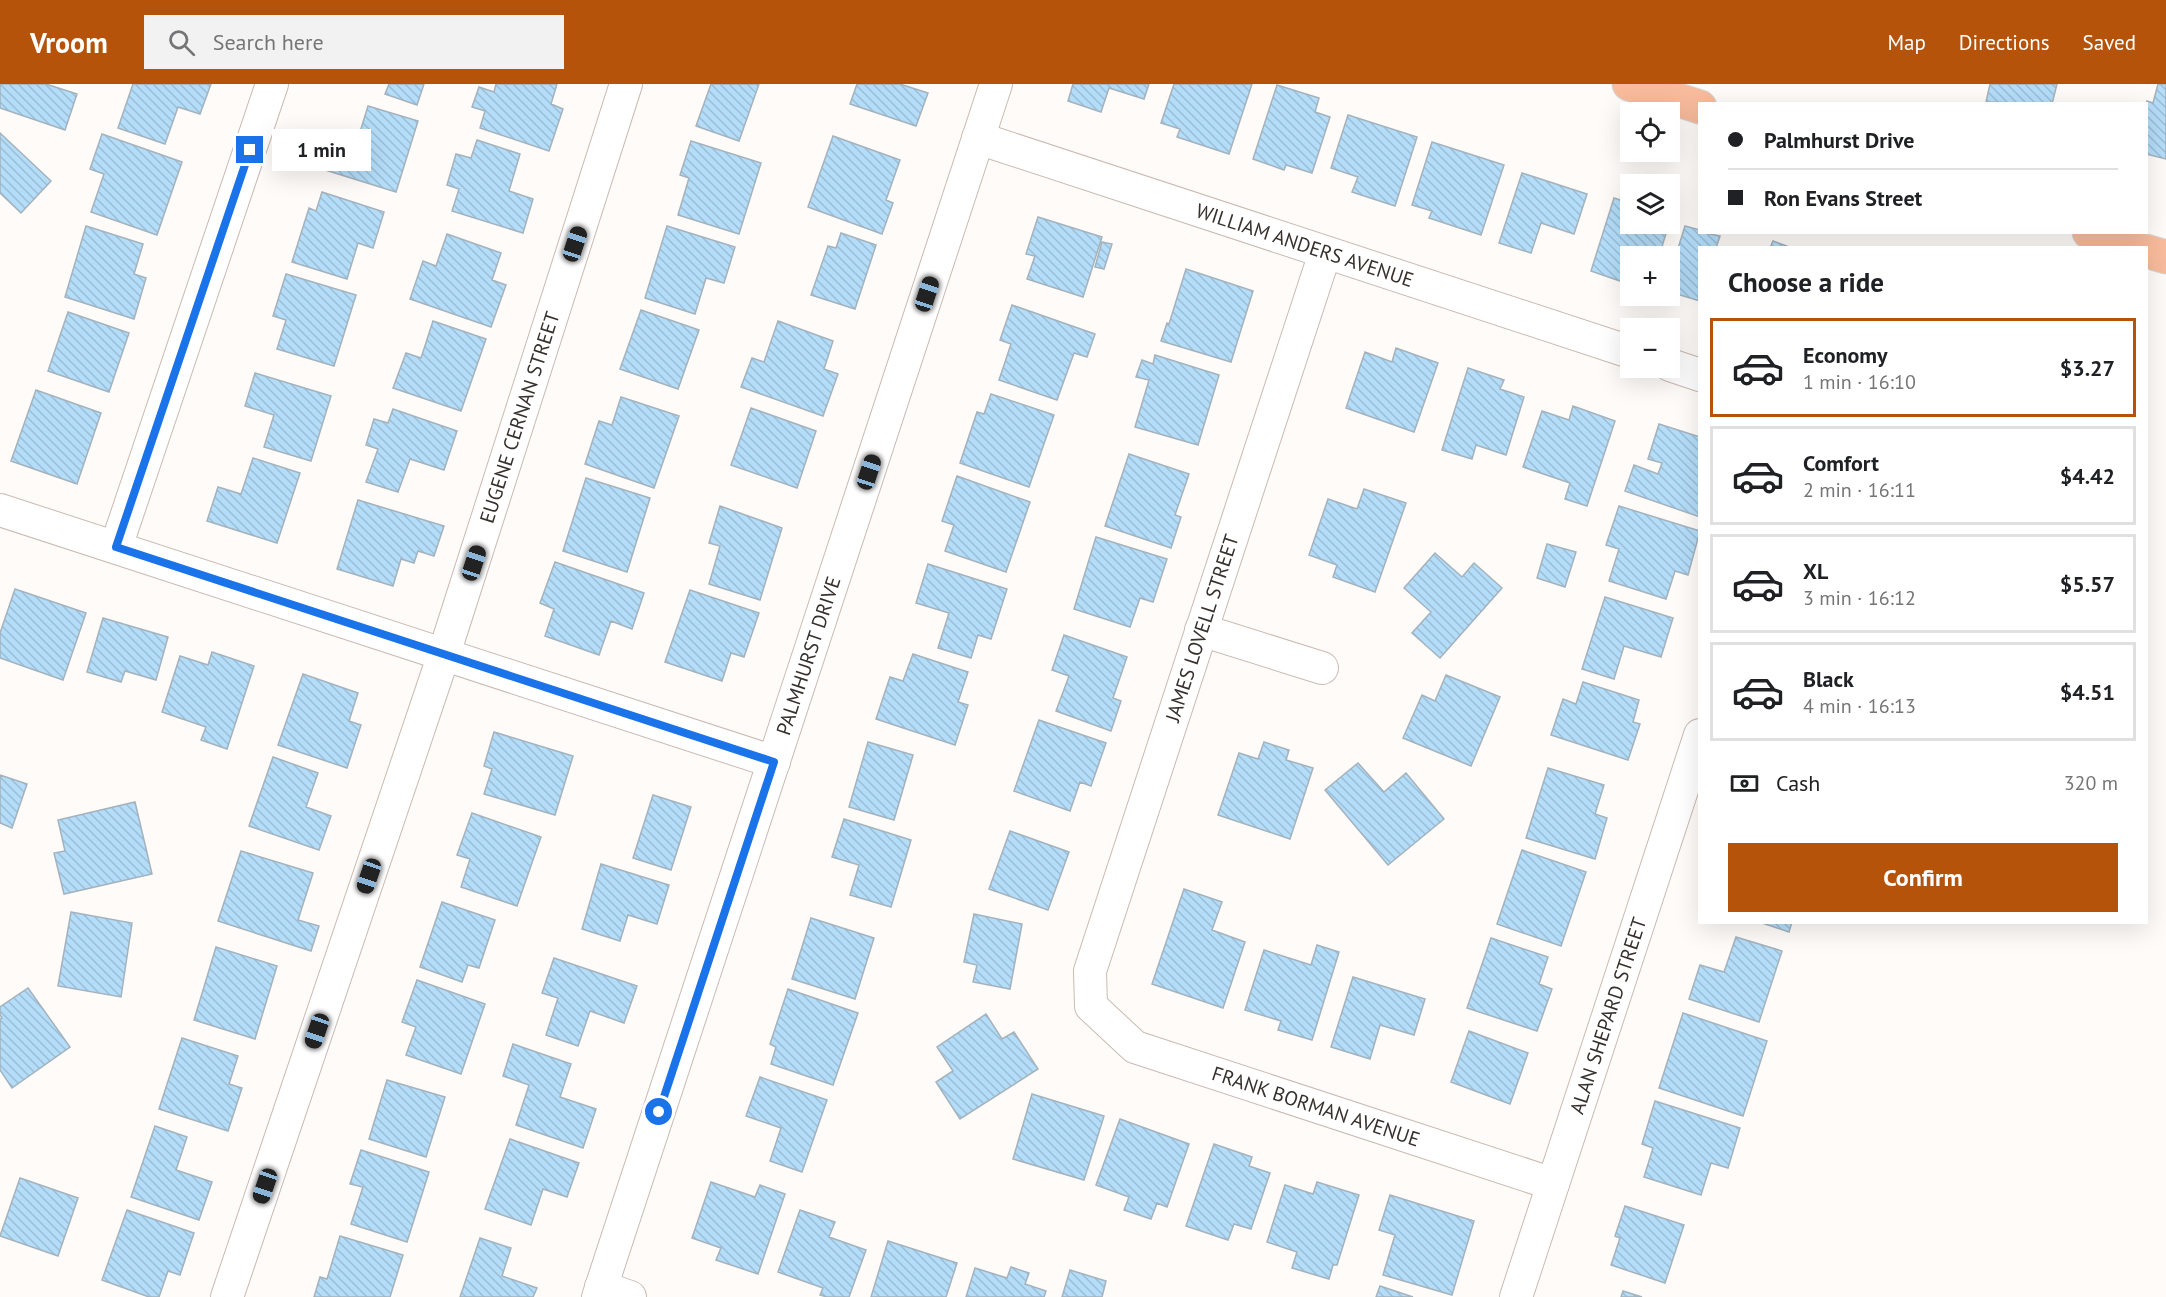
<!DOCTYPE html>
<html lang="en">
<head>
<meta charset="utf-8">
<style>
  :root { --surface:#fff; --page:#f2f2f2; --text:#202124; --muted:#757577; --line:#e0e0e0; --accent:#b45309 }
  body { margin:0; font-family:"PT Sans",sans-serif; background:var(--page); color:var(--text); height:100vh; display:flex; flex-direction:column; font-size:22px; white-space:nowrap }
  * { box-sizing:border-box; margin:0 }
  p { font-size:20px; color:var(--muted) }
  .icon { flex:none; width:33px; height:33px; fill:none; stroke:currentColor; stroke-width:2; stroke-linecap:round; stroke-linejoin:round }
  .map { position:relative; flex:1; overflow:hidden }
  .details { position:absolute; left:1698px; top:162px; width:450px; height:678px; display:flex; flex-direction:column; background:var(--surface); border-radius:0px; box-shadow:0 6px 24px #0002 }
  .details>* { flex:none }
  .hud { position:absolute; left:1698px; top:18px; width:450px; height:132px; border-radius:0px; box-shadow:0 6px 24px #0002; display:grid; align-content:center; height:132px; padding:0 30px; background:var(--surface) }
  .buttons { position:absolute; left:1620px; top:18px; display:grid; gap:12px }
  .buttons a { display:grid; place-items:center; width:60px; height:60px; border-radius:0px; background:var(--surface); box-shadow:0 6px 24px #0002; font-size:30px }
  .end { position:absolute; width:27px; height:27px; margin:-14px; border:8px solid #1a73e8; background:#fff; box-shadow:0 0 0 3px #fff }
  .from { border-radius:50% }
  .bubble { position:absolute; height:42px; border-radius:0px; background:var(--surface); box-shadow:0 6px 24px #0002; font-size:20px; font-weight:700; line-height:42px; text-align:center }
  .car { position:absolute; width:18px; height:36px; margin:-18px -9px; border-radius:8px; box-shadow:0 0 4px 2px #0007; background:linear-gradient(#222 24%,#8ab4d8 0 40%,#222 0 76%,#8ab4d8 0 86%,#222 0) }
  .hud b { display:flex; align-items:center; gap:21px; height:57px; font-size:22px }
  .hud b+b { border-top:2px solid var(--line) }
  .hud i { width:15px; height:15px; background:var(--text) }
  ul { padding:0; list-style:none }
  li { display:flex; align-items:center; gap:18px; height:99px; margin:0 12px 9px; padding:0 18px; border:3px solid var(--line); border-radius:0px }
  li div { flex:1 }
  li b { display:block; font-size:22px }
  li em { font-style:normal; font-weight:700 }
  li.selected { border-color:var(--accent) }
  li>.icon { width:54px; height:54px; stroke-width:1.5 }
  h2 { padding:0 30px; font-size:27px; line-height:72px }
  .pay { display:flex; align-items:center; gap:15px; height:66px; padding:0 30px; font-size:22px }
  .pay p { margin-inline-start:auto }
  .action { display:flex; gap:12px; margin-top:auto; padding:12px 30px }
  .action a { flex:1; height:69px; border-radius:0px; background:var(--accent); color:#fff; font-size:24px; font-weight:700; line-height:69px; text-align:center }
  header { display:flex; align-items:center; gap:36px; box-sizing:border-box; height:84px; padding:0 30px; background:var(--accent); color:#fff }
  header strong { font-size:28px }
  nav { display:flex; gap:33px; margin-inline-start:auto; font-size:21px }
  .search { width:420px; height:54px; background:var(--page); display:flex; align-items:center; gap:15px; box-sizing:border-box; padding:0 21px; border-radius:0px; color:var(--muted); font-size:22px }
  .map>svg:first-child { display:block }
  .building { fill:url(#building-back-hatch); stroke:#a4b2bc; stroke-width:1.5 }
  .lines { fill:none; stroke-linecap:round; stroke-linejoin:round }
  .street-casing { stroke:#cbbab2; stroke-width:34 }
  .primary-casing { stroke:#d7d6d5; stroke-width:35 }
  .street { stroke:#fff; stroke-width:32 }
  .primary { stroke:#f8bb9c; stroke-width:33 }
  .route { stroke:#1a73e8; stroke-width:8 }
  .labels { text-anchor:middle; stroke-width:4.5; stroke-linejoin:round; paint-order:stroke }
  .street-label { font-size:20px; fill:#37312e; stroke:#fff }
</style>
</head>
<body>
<header>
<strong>Vroom</strong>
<div class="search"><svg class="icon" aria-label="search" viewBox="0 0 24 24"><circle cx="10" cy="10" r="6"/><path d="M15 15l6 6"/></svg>Search here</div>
<nav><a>Map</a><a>Directions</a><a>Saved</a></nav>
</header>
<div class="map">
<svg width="2166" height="1213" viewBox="0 0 2166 1213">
  <defs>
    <pattern id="building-back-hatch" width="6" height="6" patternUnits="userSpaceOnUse" patternTransform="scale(1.5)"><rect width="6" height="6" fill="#b4ddf9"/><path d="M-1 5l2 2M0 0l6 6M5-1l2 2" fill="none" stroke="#9bbed6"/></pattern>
  </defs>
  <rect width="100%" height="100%" fill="#fefbf9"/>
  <path class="building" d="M0,0H46L77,10L65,46L0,24Z
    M133,0H211L200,30L178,23L165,60L118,44Z
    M389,0H424L417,21L385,10Z
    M496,0H557L551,20L563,25L549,67L480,44L485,27L472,23L479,3L494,8Z
    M711,0H759L739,57L696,42Z
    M857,0H900L928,9L916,42L850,20Z
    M1073,0H1149L1144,15L1109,4L1101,28L1068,17Z
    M1174,0H1252L1229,70L1177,53L1180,45L1161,39Z
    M1990,0H2057L2052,20L1986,18Z
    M2158,0H2166V75L2146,70V20L2147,17L2153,19Z
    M1277,1L1319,14L1315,28L1330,33L1312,89L1286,81L1284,86L1253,75Z
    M368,22L418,37L396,108L322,85L333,50L357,58Z
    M1348,31L1417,53L1395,122L1352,108L1358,93L1331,84Z
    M0,49L51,97L21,129L0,109Z
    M102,50L182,78L157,151L91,128L104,90L90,85Z
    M833,52L900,76L886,116L893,119L882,150L808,123Z
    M477,56L520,70L509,107L533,115L523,149L452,127L459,105L447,101L456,70L471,74Z
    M691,57L761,79L739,150L678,131L689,94L680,91Z
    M1432,58L1504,81L1481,151L1429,134L1432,127L1412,121Z
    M1522,89L1587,110L1574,150L1541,139L1531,169L1499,159Z
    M322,108L384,128L373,164L358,159L347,195L292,178L309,124L316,127Z
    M1614,114L1630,119V140H1669L1659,172H1630V194L1622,192L1620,197L1591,187Z
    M1038,133L1102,153L1083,213L1027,195L1035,172L1026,170Z
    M86,142L143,160L134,190L146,194L134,235L65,213Z
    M667,142L735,163L724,199L706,194L695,230L645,214Z
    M1685,142L1700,146V148L1720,152L1716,164H1700V217L1670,208V190Z
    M841,149L876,161L855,225L811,211L828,162L836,164Z
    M447,150L501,169L492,196L506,201L491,243L410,215L423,177L436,182Z
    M1773,157L1792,164H1770Z
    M1102,158L1112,160L1104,185L1095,183Z
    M1186,185L1253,207L1231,278L1161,257L1167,239L1169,240Z
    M286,190L356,211L334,282L277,265L286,236L273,232Z
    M1012,221L1095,250L1087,273L1074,269L1057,316L999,296L1011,260L1000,256Z
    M641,226L699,246L678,305L620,285Z
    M68,228L129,249L109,308L48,287Z
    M433,237L486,255L461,327L393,304L406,269L421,274Z
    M778,237L833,257L824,285L838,290L823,332L741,303L752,274L764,278Z
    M1396,264L1438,279L1414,348L1346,324L1365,268L1392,278Z
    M1155,271L1219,291L1198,361L1135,343L1149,296L1136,293L1142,276L1153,280Z
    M1468,284L1504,296L1500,305L1524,313L1506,371L1476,361L1472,375L1442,366Z
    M255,289L331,312L311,377L264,363L274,331L245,322Z
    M36,306L101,329L77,400L11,377Z
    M991,310L1054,331L1029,403L960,379L977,328L984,330Z
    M621,313L679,332L654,404L585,380L599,337L612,341Z
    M1573,322L1615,337L1587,422L1565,415L1570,399L1523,383L1542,327L1569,336Z
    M751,324L816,347L797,404L731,381Z
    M393,325L457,347L444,386L410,375L398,408L366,398L378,365L366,361L374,335L388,339Z
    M1659,340L1700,353V433L1625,407L1634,381L1658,390L1662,379L1648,375Z
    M1129,370L1189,390L1175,431L1181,433L1171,464L1105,442Z
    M253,374L300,389L277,459L207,437L218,403L241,410Z
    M957,392L1030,418L1006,488L945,467L954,441L942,437Z
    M586,394L650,414L627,488L563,467Z
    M1364,405L1406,419L1375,508L1333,493L1337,481L1309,471L1328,415L1357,425Z
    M358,416L444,442L434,472L418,467L414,479L401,475L393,502L337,485Z
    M720,422L782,444L760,516L709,500L720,462L709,459Z
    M1619,422L1700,447L1688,491L1675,487L1666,515L1609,497L1619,465L1606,461Z
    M1096,453L1167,475L1153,518L1140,514L1130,543L1074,525Z
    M1547,460L1576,468L1565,503L1537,494Z
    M1435,469L1462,493L1474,479L1502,504L1440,574L1412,549L1431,528L1404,504Z
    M555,478L644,509L632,545L611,537L599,571L545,552L554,525L540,519Z
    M928,480L1007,505L991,555L978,551L971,574L938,564L949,529L916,519Z
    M15,505L86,529L63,596L0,574V549Z
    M690,506L759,529L744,573L731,569L722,597L665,578Z
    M1605,513L1673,534L1661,573L1624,562L1614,595L1582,585Z
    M103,534L168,553L156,596L125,587L121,598L87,588Z
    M1064,551L1127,573L1113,614L1121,617L1111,647L1056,627L1069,592L1052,586Z
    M212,568L254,582L227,665L201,656L206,643L162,628L180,572L208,581Z
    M913,570L968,588L958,618L968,621L955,661L876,635L890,593L903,597Z
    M303,590L358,609L349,637L361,641L347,684L278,661Z
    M1446,591L1500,613L1471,682L1403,654L1422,611L1435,617Z
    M1583,598L1639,616L1633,638L1640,640L1628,676L1551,651L1563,615L1576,620Z
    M1039,636L1106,659L1091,702L1080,698L1070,727L1014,707Z
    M494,648L573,672L555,731L484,710L492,685L484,682Z
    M868,658L913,671L894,736L849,723Z
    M1264,658L1289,666L1286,676L1313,684L1290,755L1218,731L1239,669L1258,675Z
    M273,673L318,689L306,723L331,732L319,766L249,742Z
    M1358,679L1384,708L1406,689L1444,735L1388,781L1325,706Z
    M1548,684L1604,701L1595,730L1607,734L1595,775L1526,754Z
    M0,691L27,700L12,744L0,739Z
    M653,711L691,723L671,786L633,774Z
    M135,718L152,790L64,810L54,769L65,767L58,736Z
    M472,729L541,753L517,822L461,803L470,775L457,771Z
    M844,735L911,756L891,823L850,811L859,781L832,773Z
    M1010,747L1069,768L1048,826L989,805Z
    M1522,766L1586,788L1561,862L1497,840Z
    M241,767L313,789L298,836L319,842L311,867L218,837Z
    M601,780L669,801L657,840L628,831L620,857L582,845Z
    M1184,805L1222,818L1212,846L1245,858L1223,924L1152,900Z
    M442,818L495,836L479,884L468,881L462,898L420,883Z
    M71,828L132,839L121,913L58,902Z
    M974,830L1022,840L1010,905L973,898L977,881L964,878Z
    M811,834L874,854L855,915L792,895Z
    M1759,838H1792L1789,848Z
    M1736,853L1782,867L1759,938L1689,915L1700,881L1724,888Z
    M1491,854L1548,873L1539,900L1552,905L1537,947L1467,924Z
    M1317,861L1339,868L1312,956L1278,946L1281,937L1245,926L1264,866L1311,881Z
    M216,863L277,882L255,955L194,936Z
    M554,874L637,902L624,939L590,927L578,962L546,951L558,914L542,909Z
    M1353,893L1425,915L1414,951L1380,941L1370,975L1331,963Z
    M417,896L485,920L461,990L406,971L416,943L402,938Z
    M28,904L70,963L12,1004L0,986V935L2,934L0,931V923Z
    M788,905L858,929L833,1001L771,980L776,963L770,960Z
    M1683,929L1767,957L1743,1032L1659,1004Z
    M986,930L1002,955L1014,948L1038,985L960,1035L936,998L953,987L937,963Z
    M1469,947L1528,969L1510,1020L1451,998Z
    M182,954L238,972L229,1000L242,1004L228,1047L159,1025Z
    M513,960L571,980L560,1013L596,1025L583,1064L516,1041L529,1001L503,992Z
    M760,993L827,1016L802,1088L770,1077L781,1044L746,1032Z
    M387,996L445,1013L426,1073L369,1055Z
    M1032,1010L1104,1032L1084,1096L1013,1075Z
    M1655,1017L1740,1044L1728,1084L1711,1079L1701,1111L1644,1093L1653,1064L1642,1060Z
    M1120,1035L1189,1060L1167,1123L1157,1119L1151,1135L1124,1126L1129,1113L1096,1101Z
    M155,1042L187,1053L176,1086L212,1098L199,1136L131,1113Z
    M510,1055L579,1079L567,1113L543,1105L531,1141L485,1125Z
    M1214,1060L1252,1073L1249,1082L1270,1089L1251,1145L1234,1140L1228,1156L1186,1142Z
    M361,1066L429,1088L407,1158L351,1140L363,1103L350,1100Z
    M20,1094L78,1114L58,1172L0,1152Z
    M711,1098L755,1113L760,1101L785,1110L758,1190L716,1176L721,1164L692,1154Z
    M1317,1098L1359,1111L1337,1181H1333L1329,1195L1292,1184L1297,1168L1267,1158L1285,1101L1313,1110Z
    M1390,1111L1474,1137L1452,1211L1383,1191L1395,1151L1379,1146Z
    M1625,1122L1684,1141L1665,1199L1611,1181L1620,1154L1615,1152Z
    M127,1126L194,1149L180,1191L168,1187L159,1213H149L102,1196Z
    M800,1126L835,1138L829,1153L866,1166L849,1213H827L820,1211L823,1204L778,1188Z
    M340,1152L403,1171L390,1213H314L320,1193L327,1195Z
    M480,1154L511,1164L502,1192L537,1204L533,1213H460Z
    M888,1157L957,1179L946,1213H871Z
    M1011,1183L1029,1189L1025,1200L1046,1207L1044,1213H966L975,1184L1007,1194Z
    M1070,1186L1106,1197L1102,1213H1062Z
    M1380,1202L1413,1213H1376Z
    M1623,1207L1642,1213H1621Z"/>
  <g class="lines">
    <defs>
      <g id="street">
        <path id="s1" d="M978,54L1630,268"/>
        <path id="s2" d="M1325,169L1090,887L1091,922L1135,963L1553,1100"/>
        <path d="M1670,281L1700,291"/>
        <path d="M0,426L774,678"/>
        <path d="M116,463L272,0"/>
        <path d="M1201,546L1322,584"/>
        <path d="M601,1203L630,1213"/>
        <path id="s3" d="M227,1213L444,570L626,0"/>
        <path id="s4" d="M598,1213L996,0"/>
        <path id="s5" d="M1516,1213L1700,651"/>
      </g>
      <path id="primary" d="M1629,0L1700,23
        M2089,148L2136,164
        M2146,167L2166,173"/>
    </defs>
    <use href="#street" class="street-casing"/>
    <use href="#primary" class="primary-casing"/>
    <use href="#street" class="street"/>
    <use href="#primary" class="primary"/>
  </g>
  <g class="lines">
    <path class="route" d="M250,66L116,463L774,678L659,1028"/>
  </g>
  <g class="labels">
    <g class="street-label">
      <text dy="7" stroke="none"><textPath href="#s1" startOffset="344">WILLIAM ANDERS AVENUE</textPath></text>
      <text dy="7" stroke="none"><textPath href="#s3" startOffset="927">EUGENE CERNAN STREET</textPath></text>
      <text transform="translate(1202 544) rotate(-72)" y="7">JAMES LOVELL STREET</text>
      <text dy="7" stroke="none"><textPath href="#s4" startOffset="675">PALMHURST DRIVE</textPath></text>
      <text dy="7" stroke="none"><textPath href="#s5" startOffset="296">ALAN SHEPARD STREET</textPath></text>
      <text dy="7" stroke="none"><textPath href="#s2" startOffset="1041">FRANK BORMAN AVENUE</textPath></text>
    </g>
  </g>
</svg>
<div class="buttons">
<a><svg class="icon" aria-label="locate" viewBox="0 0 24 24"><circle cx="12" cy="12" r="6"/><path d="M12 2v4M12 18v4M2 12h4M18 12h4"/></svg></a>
<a><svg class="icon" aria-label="layers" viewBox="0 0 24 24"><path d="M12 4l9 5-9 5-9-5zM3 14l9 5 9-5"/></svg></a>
<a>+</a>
<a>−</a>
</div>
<i class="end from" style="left:659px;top:1028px"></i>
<i class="end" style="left:250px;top:66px"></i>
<div class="bubble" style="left:272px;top:45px;width:99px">1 min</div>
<i class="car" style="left:575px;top:160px;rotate:18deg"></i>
<i class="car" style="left:927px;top:210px;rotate:18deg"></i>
<i class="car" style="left:869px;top:388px;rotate:18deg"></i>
<i class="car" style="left:474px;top:479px;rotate:18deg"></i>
<i class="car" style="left:369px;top:792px;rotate:199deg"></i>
<i class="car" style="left:317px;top:947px;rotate:199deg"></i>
<i class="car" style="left:265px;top:1102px;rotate:199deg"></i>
<div class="hud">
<b><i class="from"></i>Palmhurst Drive</b>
<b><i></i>Ron Evans Street</b>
</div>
<section class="details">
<h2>Choose a ride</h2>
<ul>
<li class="selected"><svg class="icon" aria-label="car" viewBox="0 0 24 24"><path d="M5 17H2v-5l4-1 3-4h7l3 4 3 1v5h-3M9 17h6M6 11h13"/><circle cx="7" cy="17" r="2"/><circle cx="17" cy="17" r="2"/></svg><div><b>Economy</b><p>1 min · 16:10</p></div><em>$3.27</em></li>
<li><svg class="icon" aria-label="car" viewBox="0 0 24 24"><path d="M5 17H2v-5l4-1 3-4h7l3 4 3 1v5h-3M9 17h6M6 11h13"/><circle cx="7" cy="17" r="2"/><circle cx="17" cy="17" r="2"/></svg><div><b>Comfort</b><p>2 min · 16:11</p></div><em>$4.42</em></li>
<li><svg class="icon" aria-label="car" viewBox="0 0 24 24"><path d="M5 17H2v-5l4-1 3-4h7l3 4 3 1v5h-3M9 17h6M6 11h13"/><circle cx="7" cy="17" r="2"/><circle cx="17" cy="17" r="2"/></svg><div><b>XL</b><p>3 min · 16:12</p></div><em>$5.57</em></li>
<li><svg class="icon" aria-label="car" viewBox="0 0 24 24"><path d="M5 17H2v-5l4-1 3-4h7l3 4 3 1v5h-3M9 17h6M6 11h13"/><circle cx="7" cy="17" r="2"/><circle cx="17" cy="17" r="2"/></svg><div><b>Black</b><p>4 min · 16:13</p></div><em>$4.51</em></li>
</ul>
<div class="pay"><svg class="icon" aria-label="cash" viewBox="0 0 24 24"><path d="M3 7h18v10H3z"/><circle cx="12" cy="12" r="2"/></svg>Cash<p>320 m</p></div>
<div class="action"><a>Confirm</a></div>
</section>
</div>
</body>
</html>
